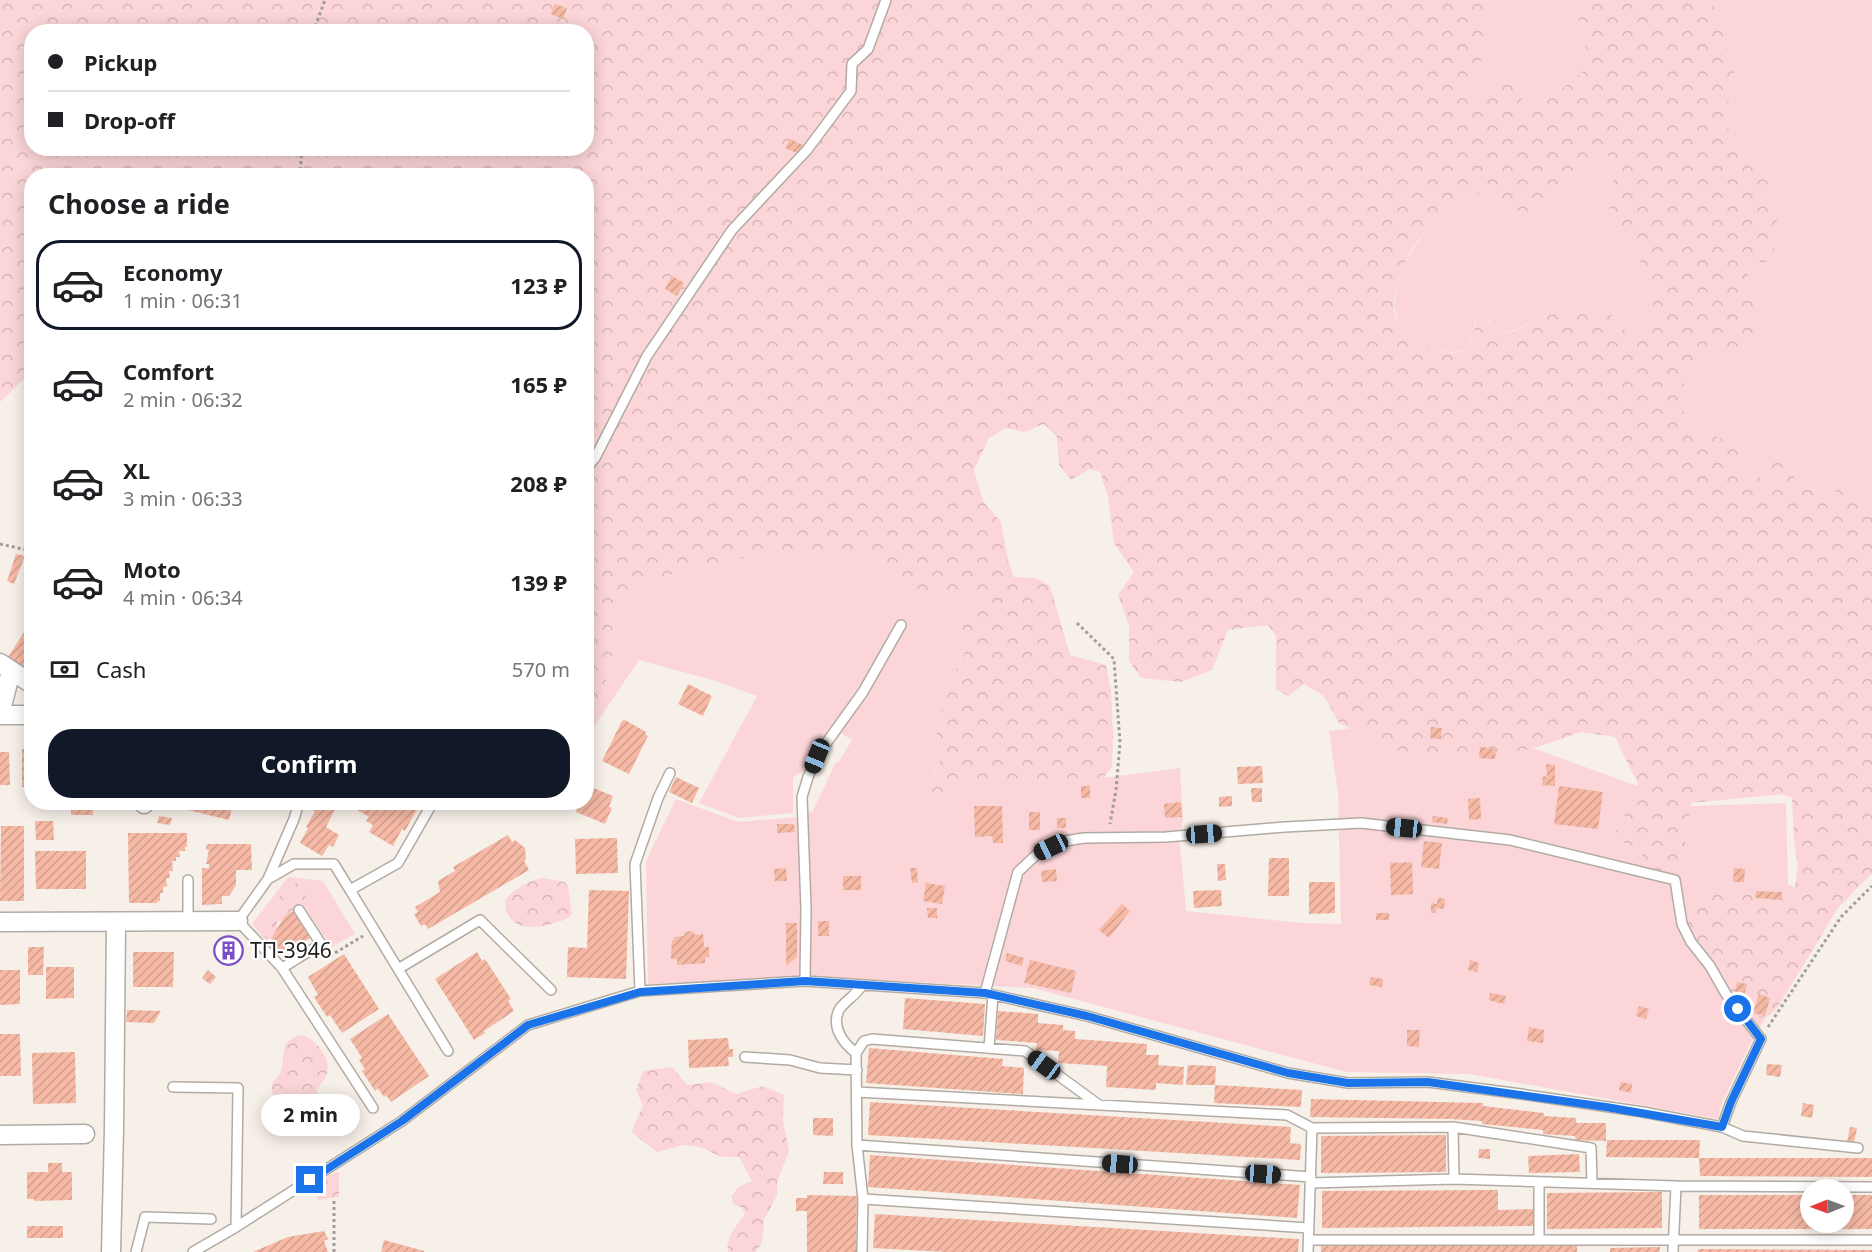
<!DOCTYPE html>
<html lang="en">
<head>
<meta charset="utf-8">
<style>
  :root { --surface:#fff; --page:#f6f6f6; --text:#202124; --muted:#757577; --line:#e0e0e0; --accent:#111827 }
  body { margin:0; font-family:"Noto Sans",sans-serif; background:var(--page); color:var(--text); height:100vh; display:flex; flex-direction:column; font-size:22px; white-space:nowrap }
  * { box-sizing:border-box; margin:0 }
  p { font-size:20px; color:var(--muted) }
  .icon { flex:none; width:33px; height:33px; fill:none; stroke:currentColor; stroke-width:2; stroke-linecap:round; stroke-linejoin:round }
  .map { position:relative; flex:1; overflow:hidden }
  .side { position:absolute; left:24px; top:168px; width:570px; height:642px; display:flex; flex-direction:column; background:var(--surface); border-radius:24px; box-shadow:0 3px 15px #0003 }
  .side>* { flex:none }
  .hud { position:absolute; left:24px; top:24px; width:570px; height:132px; border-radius:24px; box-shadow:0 3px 15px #0003; display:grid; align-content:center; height:132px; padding:0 24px; background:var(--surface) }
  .needle { width:39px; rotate:269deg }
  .fabs { position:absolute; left:1800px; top:1179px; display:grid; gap:12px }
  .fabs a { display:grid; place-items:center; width:54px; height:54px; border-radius:50%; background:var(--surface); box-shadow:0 3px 15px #0003; font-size:30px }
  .end { position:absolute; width:27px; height:27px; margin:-14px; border:8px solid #1a73e8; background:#fff; box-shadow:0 0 0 3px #fff }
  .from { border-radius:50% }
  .bubble { position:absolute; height:42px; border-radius:21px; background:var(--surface); box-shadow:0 3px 15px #0003; font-size:20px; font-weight:700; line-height:42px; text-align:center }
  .car { position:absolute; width:18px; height:36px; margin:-18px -9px; border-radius:8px; box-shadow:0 0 4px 2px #0007; background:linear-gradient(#222 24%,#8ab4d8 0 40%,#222 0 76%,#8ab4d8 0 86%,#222 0) }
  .hud b { display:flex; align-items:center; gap:21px; height:57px; font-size:22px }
  .hud b+b { border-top:2px solid var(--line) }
  .hud i { width:15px; height:15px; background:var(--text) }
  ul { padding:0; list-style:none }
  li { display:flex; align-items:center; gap:18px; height:90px; margin:0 12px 9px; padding:0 12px; border:3px solid transparent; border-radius:24px }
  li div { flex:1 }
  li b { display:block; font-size:22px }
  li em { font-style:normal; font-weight:700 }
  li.selected { border-color:var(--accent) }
  li>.icon { width:54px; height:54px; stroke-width:1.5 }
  h2 { padding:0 24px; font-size:27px; line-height:72px }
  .pay { display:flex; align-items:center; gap:15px; height:66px; padding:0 24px; font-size:22px }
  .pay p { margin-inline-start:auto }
  .cta { display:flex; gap:12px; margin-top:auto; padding:12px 24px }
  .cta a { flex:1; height:69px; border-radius:24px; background:var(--accent); color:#fff; font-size:24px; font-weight:700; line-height:69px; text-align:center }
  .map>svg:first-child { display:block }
  .green { fill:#fbd5d7 }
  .forest { fill:url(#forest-crowns); fill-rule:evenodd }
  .building { fill:url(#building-hatch) }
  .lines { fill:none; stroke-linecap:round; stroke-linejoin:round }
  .lane-casing { stroke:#b2aba4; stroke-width:12 }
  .street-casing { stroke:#b2aba4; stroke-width:21 }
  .path { stroke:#a29d98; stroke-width:3; stroke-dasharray:3 3; stroke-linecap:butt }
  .lane { stroke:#fff; stroke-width:9 }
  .street { stroke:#fff; stroke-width:18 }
  .route { stroke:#1a73e8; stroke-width:8 }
  .labels { text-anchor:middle; stroke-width:4.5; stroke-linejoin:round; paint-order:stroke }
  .poi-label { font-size:21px; fill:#201d1b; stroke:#fff; text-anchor:start }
</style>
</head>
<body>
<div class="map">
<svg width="1872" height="1252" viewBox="0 0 1872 1252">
  <defs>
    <pattern id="forest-crowns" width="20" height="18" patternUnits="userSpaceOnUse" patternTransform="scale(1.5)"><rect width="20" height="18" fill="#fbd5d7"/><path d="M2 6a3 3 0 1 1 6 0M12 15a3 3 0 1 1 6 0" fill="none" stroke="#d7b6b8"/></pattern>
    <pattern id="building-hatch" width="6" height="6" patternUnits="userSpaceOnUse" patternTransform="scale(1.5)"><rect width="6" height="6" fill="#f5b9a5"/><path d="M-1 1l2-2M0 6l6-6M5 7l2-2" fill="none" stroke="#d29f8d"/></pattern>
  </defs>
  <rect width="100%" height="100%" fill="#f7f0e9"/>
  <path class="green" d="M1491,0H1573L1590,65L1556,94L1522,113L1507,73L1489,100L1469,97L1463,79L1480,71Z
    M1712,0H1872V503L1841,484L1833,498L1801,487L1779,456L1767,482L1736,463L1740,445L1695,429L1680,406L1688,365L1703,347L1754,304L1746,290L1766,165L1731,136L1725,119L1735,70Z
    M1605,155L1613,158L1617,166L1611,190V216L1622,230L1640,262L1653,303L1652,324L1644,336C1635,334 1626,333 1620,325C1616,319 1616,317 1609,314C1587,317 1564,312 1542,317C1525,321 1518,335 1498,332L1489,321L1475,324C1473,332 1471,343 1465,349C1453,358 1421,344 1409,338C1401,334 1397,323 1396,315C1389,279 1413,247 1434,220C1441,211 1449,199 1460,194C1472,189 1493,196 1504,202C1512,206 1514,213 1524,212C1549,210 1563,182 1581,168C1589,162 1596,159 1605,155Z
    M868,551L924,595L969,588L988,607L960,619L966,650L951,680L937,735L941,758L931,779L1111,777L1180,768L1183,818L1180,844L1186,911L1302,923L1341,924L1338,792L1329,731L1397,722L1477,732L1541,751L1692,806L1786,803L1788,884L1831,908L1751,1042L1720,1107L1718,1119L1470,1074L1346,1072L1033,988L814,977L648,984L646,861L676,799L738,822L797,817L813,811L836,762L838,763L852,740L830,727L802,772L793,777V813L739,818L699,803L757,696L716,681L639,660L587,737V716L595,713C599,705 604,698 605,690C610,667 595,673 618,650C617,638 612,628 614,616L632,602L649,580L736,559L789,554L818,558Z
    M288,877L323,881L355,934L331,947L304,906L277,923V944L271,947L252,924Z"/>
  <path class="forest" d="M0,0H1491L1480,71L1464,79L1469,97L1489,100L1507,73L1522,92L1523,112L1556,94L1590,65L1573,0H1712L1735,70L1725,119L1731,136L1766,165L1779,232L1770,262H1750L1746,290L1754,304V344L1733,361L1711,342C1686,361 1686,377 1680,406L1695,429L1741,445L1736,463L1767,482L1769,465L1779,456L1801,487L1832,498L1840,483L1872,503V873L1838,908L1778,1007L1770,1015L1756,1019L1744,1011L1714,964L1688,930V915L1695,901L1707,888C1732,890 1773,896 1795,887L1798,867L1794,842L1792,798L1782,794L1691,803L1681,872L1675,874L1655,871L1636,847L1617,840L1616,831L1624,821L1627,801L1638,784L1615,737L1581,732L1535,748L1501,755L1404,753L1339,723L1324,696L1304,684L1288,696L1276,689V636L1268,625L1228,630L1212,670L1181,682L1141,678L1129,661V625L1118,595L1134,572L1114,543L1108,497L1100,472L1090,469L1071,480L1059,465L1057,437L1044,424L1024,432L1006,428L989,438L974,470L983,501L1001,522L1008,560L1014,577L1036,578L1050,586L1070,655L1106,665L1111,690L1113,735L1112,767L1103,778L966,780L955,789L951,796L930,797L929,785L941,758L937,735V725L951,680L966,650L960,618L987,607L969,588L924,595L868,551L818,558L789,554L736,559L649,580L632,602L614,616C612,628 617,638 618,650C595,673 610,667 605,690C604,698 599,705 595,713L587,716L586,176H32L31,376L25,378L0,402ZM32,32H586V148H32ZM1605,155L1613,158L1617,166L1611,190L1609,205L1611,216L1622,230L1640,262L1653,303L1652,324L1644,336C1635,334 1626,333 1620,325C1616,319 1616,317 1609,314C1588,316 1557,310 1538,318C1526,323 1517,334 1504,333C1494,332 1493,321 1481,319C1471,327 1474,343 1464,350C1455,356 1442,351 1433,347C1425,345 1410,341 1404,334C1384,310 1398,273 1412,249C1417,240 1426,231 1432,223C1437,216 1443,208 1449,202C1452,200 1457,195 1460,194C1473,190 1494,196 1505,202C1512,207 1515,213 1524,212C1547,210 1562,185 1578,171C1586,163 1595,159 1605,155Z
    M542,878L565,882L568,887L572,914C567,921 559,921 551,924C528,930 506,929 505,900C513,890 529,880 542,878Z
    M296,883L302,884L305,888L306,899L297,909L277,922L276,940L274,943H270L262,933L265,918L285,889L290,885Z
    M301,1035C315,1037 331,1058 327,1073C325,1080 319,1084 317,1091L323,1112L321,1118L317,1120C303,1119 268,1104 272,1085C274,1079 280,1076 282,1069C285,1052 280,1040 301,1035Z
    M672,1067L687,1085L711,1082L736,1094L763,1086L784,1095L783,1120L789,1151L777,1182V1195L764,1220L762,1242L756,1252H728C725,1238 737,1225 745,1214L741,1207L733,1204L732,1196L738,1187L752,1181L739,1157H721L700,1147L684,1145L657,1152L632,1133C634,1123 639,1116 643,1106L636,1090L643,1071Z
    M339,1172V1197L317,1200C317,1181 322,1177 339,1172Z"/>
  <path class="building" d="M555,4L567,8L563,19L551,14Z
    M790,139L803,145L799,154L785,148Z
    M672,276L684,283L677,296L665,289Z
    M16,554L25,556L14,584L7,581Z
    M32,620V672L8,657Z
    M688,684L712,696L703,716L678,704Z
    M625,720L646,732L645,734L648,736L629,774L602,761L622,721Z
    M1431,727L1442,728L1441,739L1430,738Z
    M1480,747L1496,749L1495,759L1479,758Z
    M22,749H32V787H22Z
    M0,752H9L10,785H0Z
    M1546,764L1555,765V786L1542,785L1543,776L1547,777Z
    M1262,766L1263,783L1238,784L1237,767Z
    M676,777L699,788L692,803L669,792Z
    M586,785L613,796L609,807L612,808L605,824L576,812L579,802H586Z
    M1081,786H1090V798H1081Z
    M1559,786L1603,792L1598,829L1554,824Z
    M1251,788H1262V802H1252Z
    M1232,796V806L1219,807V797Z
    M1480,798L1481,819L1469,820L1468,799Z
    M71,802H93V815H71Z
    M186,802H233L229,820L184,809Z
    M315,802H339L326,827L339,835L333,847L329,845L322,856L300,843L308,828L306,827L315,811L311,809Z
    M344,802H421L405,831L402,829L393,846L369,832L373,825L366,821L369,817Z
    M1181,802L1182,817L1165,818L1164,804Z
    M974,806H1002L1003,843H993L992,836L975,837Z
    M1029,812H1040V830H1029Z
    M159,816L172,818L170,825L157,823Z
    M1433,816L1448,818L1447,824L1432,822Z
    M1057,818H1066V828H1057Z
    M35,821H53L54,840H36Z
    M777,824H794L795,832L777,833Z
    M1,826H24V901H0Z
    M128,833H187V847H185V851H179L180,857H176V861H172L173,871H169L170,878H166L167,886L163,887V893H160V901H157V903H129Z
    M508,835L512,842L515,840L525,848L526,859L524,861L529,870L428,929L425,924L421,926L414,914L418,912L415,907L440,892L438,881L455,871L453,867Z
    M617,838L618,873L576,874L575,839Z
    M1424,841L1442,843L1439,869L1421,867Z
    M208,844H251L252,870H236V885L229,896H222V904L202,905V868H209V864H206L209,850H206V847Z
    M35,851H86V889H36Z
    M1269,858H1289V896H1268Z
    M1412,862L1413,894L1391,895L1390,863Z
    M1217,864H1225L1226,880L1218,881Z
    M786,868L787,881H775L774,869Z
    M910,868H917L918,882L912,883Z
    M1734,868L1745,869L1744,882H1733Z
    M1056,869L1057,881L1042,882L1041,871Z
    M843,876H861V890H843Z
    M1309,882H1335V913L1309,914Z
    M926,883L945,886L942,904L923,901Z
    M589,890L629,891L626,979L567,977L568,947L587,948Z
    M1221,890L1222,906L1194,908L1193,891Z
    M1756,891L1782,892V900L1755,898Z
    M1438,898L1445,899L1444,909L1436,908V913H1431V903L1437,904Z
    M1122,904L1130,911L1109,938L1099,930Z
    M927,908H937V918H928Z
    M293,911L310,938L282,956L271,939L284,917Z
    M1376,913H1389V920H1376Z
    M818,921H829V936H818Z
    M786,923H797V957L786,966Z
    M689,931L693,932L695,935L703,934L704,947H709V957H705V963L677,965V959H671L672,940H675L674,937L684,936L685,933Z
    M28,947H44L43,975H28Z
    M133,952H174L173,987H133Z
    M477,952L482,961L485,959L511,999L508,1001L514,1011L484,1031L485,1033L474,1040L435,979Z
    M1007,953L1024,958L1022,966L1005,961Z
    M344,954L379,1009L342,1033L330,1015L327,1017L314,997L318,995L308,977Z
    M1030,960L1076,971L1071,993L1024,983Z
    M1470,960L1479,963L1477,972L1468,970Z
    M46,967H74V998L46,999Z
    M0,970H20V1004L0,1005Z
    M208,970L216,977L210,984L202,978Z
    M1371,977L1383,979L1382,987L1369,985Z
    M1737,982L1747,984L1745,993L1735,991Z
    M1490,993L1506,996L1504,1004L1489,1000Z
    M1759,994L1770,998L1765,1016L1753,1013Z
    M905,998L985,1004L983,1036L903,1029Z
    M1639,1006L1649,1009L1646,1019L1636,1016Z
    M127,1010L161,1011L154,1023L126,1022Z
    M998,1011L1038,1014V1023L1063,1025V1030L1075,1031V1039L1147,1044L1146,1055H1159L1158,1065L1184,1067L1183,1085L1156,1083V1090L1106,1087L1107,1066L1058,1063L1059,1051L1036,1050L1037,1043L996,1040Z
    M388,1014L429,1076L391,1102L386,1095L384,1097L378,1088L375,1091L362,1071L365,1069L359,1060L362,1058L350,1039Z
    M1529,1027L1544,1030L1543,1043L1527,1041Z
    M1407,1030H1420L1419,1047L1407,1046Z
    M0,1034H20L21,1076H0Z
    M728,1038L729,1049H733V1057H728L729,1066L689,1068L688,1040Z
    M869,1048L1003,1059L1002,1066L1024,1068L1023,1094L866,1083Z
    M75,1052L76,1103L33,1104L32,1053Z
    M1767,1064L1782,1065L1780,1077L1766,1075Z
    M1188,1065L1216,1066L1215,1085H1186Z
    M1621,1082L1632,1084L1631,1093L1619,1090Z
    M1215,1085L1302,1090L1301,1107L1214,1103Z
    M1311,1099L1483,1103V1106L1544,1113V1116L1576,1118V1123H1606V1141L1576,1140L1575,1136L1543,1134V1130L1482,1124V1121L1451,1119L1310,1117Z
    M870,1102L1291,1127L1290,1143L1301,1144L1300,1160L868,1135Z
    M1803,1103L1814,1105L1812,1118L1801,1116Z
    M813,1118H833V1136L813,1135Z
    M1850,1127L1857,1128L1854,1143L1847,1142Z
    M1446,1135V1172L1321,1173V1136Z
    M1607,1140H1700L1699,1158H1872V1177L1700,1176L1699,1158L1606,1157Z
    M1479,1149H1490V1159L1478,1158Z
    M1579,1154L1580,1172L1529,1173L1528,1156Z
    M870,1155L1300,1185L1297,1218L868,1187Z
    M48,1163H62V1172H72V1200L34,1201V1199H27V1172H48Z
    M824,1172H843V1184H823Z
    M1498,1190V1210L1534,1209V1226L1322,1228V1191Z
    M1662,1192V1228L1547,1229V1193Z
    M807,1195L857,1196L856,1252H807V1211H796V1198H807Z
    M1699,1195H1810V1222H1844V1195H1872V1229H1699Z
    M875,1214L1299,1239L1298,1252H946L873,1248Z
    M27,1226H63V1238H27Z
    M324,1231L328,1239L324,1241L328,1252H253L288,1237Z
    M384,1240L424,1251V1252H381Z
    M1577,1245V1252H1321V1246Z
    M1660,1247V1252H1610V1248Z
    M1698,1249L1872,1250V1252H1698Z"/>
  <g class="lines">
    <defs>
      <path id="lane" d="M586,469L595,458L647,356L732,230L807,150L851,91L852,64L868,49L886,0
        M268,879L294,819L299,802
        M350,890L448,1051
        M188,922V880
        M282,968L321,944L299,910
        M398,969L480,920L551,990
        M805,981L806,909L802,797L808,777L817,756L863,692L901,625
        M640,991L635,864L658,798L670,773
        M985,993L1087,1016L1288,1073L1348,1083L1428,1082L1521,1094L1643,1112L1722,1127L1743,1136L1858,1148
        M989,1048L993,995
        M856,1053C843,1043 831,1027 839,1010C844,1001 856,996 862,985
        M745,1057L790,1060L820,1068L857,1070
        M173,1087L238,1088L236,1227
        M857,1092L1287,1115L1312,1128L1308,1252
        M373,1108L282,968L238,921L268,879L294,864H334L350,890L398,863L433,802
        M1453,1127L1591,1148L1592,1183
        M1312,1128L1453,1127L1454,1179
        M857,1145L1311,1177
        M1311,1183L1454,1179L1676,1186L1673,1252
        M1676,1186L1872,1187
        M863,1199L1309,1228
        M1309,1240H1872
        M1539,1240V1182
        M136,1252L145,1217L211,1219
        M193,1252L236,1227L402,1121L528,1025L640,991L805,981L985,993L1018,872L1037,854L1065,841L1084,838L1166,837L1285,827L1361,823L1510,840L1675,880L1682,924L1691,942L1710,966L1726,994L1761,1039L1731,1102L1722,1127
        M862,1252L863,1199L857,1145L856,1053L864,1041L872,1039L1025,1051L1099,1105"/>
      <path id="street" d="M0,663L32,684
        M0,714L11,671
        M0,715H32
        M144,804L145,802
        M0,922L238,921
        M0,1135L85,1134
        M111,1252L114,1130L116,922"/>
    </defs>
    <use href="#lane" class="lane-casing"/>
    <use href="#street" class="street-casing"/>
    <path class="path" d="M313,32L325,0
      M300,176L302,148
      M0,544L32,551
      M1077,623L1114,659L1120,743L1116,790L1110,824
      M330,956L363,936
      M1768,1027L1841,917L1872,886
      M334,1201V1252"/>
    <use href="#lane" class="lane"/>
    <use href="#street" class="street"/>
  </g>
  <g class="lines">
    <path class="route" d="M310,1180L402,1121L528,1025L640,992L805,981L985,993L1087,1016L1288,1073L1348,1083L1428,1082L1606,1107L1722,1127L1731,1102L1761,1039L1738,1009"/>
  </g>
  <defs>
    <symbol id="building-ring" viewBox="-11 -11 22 22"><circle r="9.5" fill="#fff" stroke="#7c4ec6" stroke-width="1.5"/><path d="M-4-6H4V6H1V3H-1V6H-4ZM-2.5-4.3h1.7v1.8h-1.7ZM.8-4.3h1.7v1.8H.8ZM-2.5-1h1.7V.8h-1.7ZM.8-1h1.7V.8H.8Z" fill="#7c4ec6"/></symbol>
  </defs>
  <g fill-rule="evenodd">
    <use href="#building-ring" x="212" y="934" width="33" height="33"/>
  </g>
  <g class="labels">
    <g class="poi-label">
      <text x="250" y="958">ТП-3946</text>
    </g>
  </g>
</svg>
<div class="fabs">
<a><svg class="needle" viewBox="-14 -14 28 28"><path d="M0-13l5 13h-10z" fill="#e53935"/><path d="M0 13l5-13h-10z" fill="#757577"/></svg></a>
</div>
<i class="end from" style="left:1738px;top:1009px"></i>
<i class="end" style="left:310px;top:1180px"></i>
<div class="bubble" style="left:261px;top:1094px;width:99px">2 min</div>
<i class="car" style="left:817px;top:756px;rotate:202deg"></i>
<i class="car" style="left:1404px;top:828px;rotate:276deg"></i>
<i class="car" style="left:1204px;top:834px;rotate:86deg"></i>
<i class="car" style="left:1051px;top:847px;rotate:245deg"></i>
<i class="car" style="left:1044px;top:1065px;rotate:306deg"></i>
<i class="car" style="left:1120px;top:1164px;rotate:274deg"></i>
<i class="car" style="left:1263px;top:1174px;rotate:94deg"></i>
<div class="hud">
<b><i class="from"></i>Pickup</b>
<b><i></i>Drop-off</b>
</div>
<section class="side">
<h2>Choose a ride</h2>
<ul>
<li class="selected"><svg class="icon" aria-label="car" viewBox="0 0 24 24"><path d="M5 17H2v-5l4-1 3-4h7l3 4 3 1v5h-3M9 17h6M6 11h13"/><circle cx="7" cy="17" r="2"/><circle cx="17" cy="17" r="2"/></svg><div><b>Economy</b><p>1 min · 06:31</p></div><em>123 ₽</em></li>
<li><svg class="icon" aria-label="car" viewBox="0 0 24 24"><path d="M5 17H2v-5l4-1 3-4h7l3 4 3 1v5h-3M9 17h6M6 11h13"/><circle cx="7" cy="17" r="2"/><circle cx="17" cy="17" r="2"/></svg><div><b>Comfort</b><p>2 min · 06:32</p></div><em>165 ₽</em></li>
<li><svg class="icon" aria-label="car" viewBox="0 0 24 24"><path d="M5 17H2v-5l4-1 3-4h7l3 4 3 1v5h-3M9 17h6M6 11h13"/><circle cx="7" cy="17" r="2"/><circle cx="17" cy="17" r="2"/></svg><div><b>XL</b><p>3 min · 06:33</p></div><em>208 ₽</em></li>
<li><svg class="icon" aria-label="car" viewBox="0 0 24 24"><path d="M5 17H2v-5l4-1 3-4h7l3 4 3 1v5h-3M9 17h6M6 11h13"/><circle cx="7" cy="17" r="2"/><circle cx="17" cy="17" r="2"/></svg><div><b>Moto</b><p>4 min · 06:34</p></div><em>139 ₽</em></li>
</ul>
<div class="pay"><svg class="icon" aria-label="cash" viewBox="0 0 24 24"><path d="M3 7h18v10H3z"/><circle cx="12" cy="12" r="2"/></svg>Cash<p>570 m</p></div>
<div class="cta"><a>Confirm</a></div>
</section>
</div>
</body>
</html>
